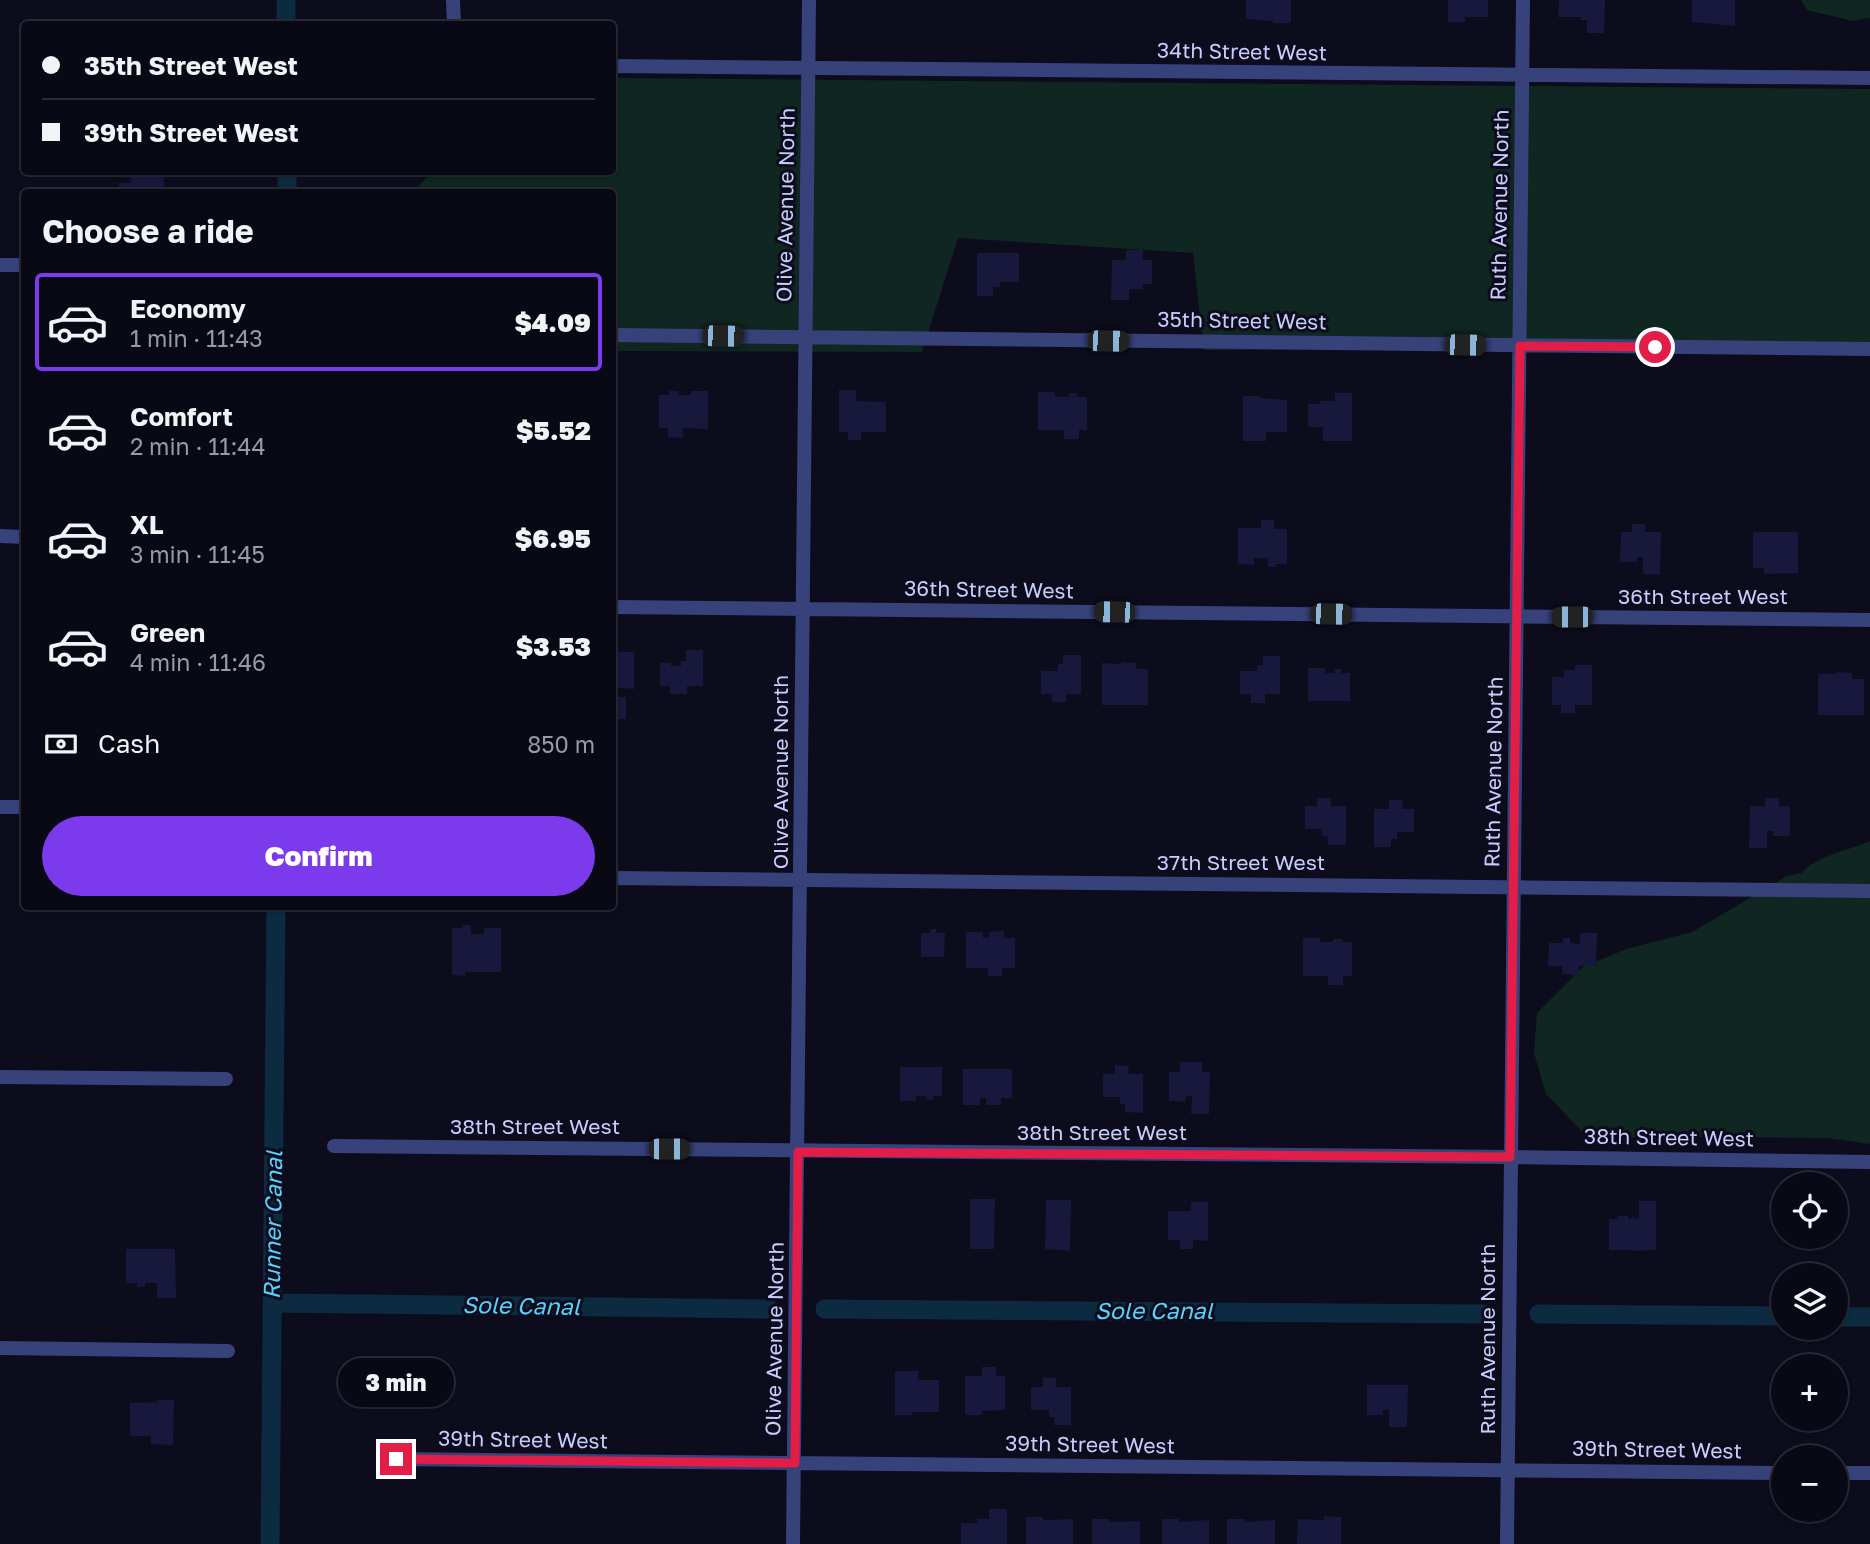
<!DOCTYPE html>
<html lang="en">
<head>
<meta charset="utf-8">
<style>
  :root { --surface:#090915; --page:#171722; --text:#f1f3f6; --muted:#999aa0; --line:#292a34; --accent:#7c3aed }
  body { margin:0; font-family:"Golos Text",sans-serif; background:var(--page); color:var(--text); height:100vh; display:flex; flex-direction:column; font-size:26px; white-space:nowrap }
  * { box-sizing:border-box; margin:0 }
  p { font-size:23px; color:var(--muted) }
  .icon { flex:none; width:38px; height:38px; fill:none; stroke:currentColor; stroke-width:2; stroke-linecap:round; stroke-linejoin:round }
  .map { position:relative; flex:1; overflow:hidden }
  .drawer { position:absolute; left:21px; top:189px; width:595px; height:721px; display:flex; flex-direction:column; background:var(--surface); border-radius:7px; box-shadow:0 2px 5px #0004,0 0 0 2px var(--line) }
  .drawer>* { flex:none }
  .banner { position:absolute; left:21px; top:21px; width:595px; height:154px; border-radius:7px; box-shadow:0 2px 5px #0004,0 0 0 2px var(--line); display:grid; align-content:center; height:154px; padding:0 21px; background:var(--surface) }
  .controls { position:absolute; left:1771px; top:1172px; display:grid; gap:14px }
  .controls a { display:grid; place-items:center; width:77px; height:77px; border-radius:50%; background:var(--surface); box-shadow:0 2px 5px #0004,0 0 0 2px var(--line); font-size:35px }
  .end { position:absolute; width:32px; height:32px; margin:-16px; border:9px solid #e11d48; background:#fff; box-shadow:0 0 0 4px #fff }
  .from { border-radius:50% }
  .bubble { position:absolute; height:49px; border-radius:24px; background:var(--surface); box-shadow:0 2px 5px #0004,0 0 0 2px var(--line); font-size:23px; font-weight:800; line-height:49px; text-align:center }
  .car { position:absolute; width:21px; height:42px; margin:-21px -10px; border-radius:9px; box-shadow:0 0 5px 2px #0007; background:linear-gradient(#222 24%,#8ab4d8 0 40%,#222 0 76%,#8ab4d8 0 86%,#222 0) }
  .banner b { display:flex; align-items:center; gap:24px; height:66px; font-size:26px }
  .banner b+b { border-top:2px solid var(--line) }
  .banner i { width:18px; height:18px; background:var(--text) }
  ul { padding:0; list-style:none }
  li { display:flex; align-items:center; gap:21px; height:98px; margin:0 14px 10px; padding:0 7px; border:4px solid transparent; border-radius:7px }
  li div { flex:1 }
  li b { display:block; font-size:26px }
  li em { font-style:normal; font-weight:800 }
  li.selected { border-color:var(--accent) }
  li>.icon { width:63px; height:63px; stroke-width:1.5 }
  h2 { padding:0 21px; font-size:32px; line-height:84px }
  .pay { display:flex; align-items:center; gap:18px; height:77px; padding:0 21px; font-size:26px }
  .pay p { margin-inline-start:auto }
  .primary-button { display:flex; gap:14px; margin-top:auto; padding:14px 21px }
  .primary-button a { flex:1; height:80px; border-radius:42px; background:var(--accent); color:#fff; font-size:28px; font-weight:800; line-height:80px; text-align:center }
  .map>svg:first-child { display:block }
  .green { fill:#0f2621 }
  .lines { fill:none; stroke-linecap:round; stroke-linejoin:round }
  .canal { stroke:#0c2b40; stroke-width:19 }
  .building { fill:#18183d }
  .minor { stroke:#37427b; stroke-width:14 }
  .route { stroke:#e11d48; stroke-width:9 }
  .labels { text-anchor:middle; stroke-width:6; stroke-linejoin:round; paint-order:stroke }
  .street-label { font-size:21px; fill:#c8cdfe; stroke:#0c0c1c }
  .water-label { font-size:23px; font-style:italic; fill:#58d1fc; stroke:#0c0c1c }
</style>
</head>
<body>
<div class="map">
<svg width="1870" height="1544" viewBox="0 0 1870 1544">
  <rect width="100%" height="100%" fill="#0c0c1c"/>
  <path class="green" d="M1801,0H1870V18L1853,21L1807,10Z
    M613,78L1870,89V347L1204,350L1193,253L958,238L922,352L613,351L612,192H414L431,172H612Z
    M1870,841V1144L1828,1138L1647,1136L1592,1142L1546,1094L1534,1053L1537,1013L1583,967L1626,949L1692,932L1787,876L1802,873C1815,856 1850,850 1870,841Z"/>
  <g class="lines">
    <path class="canal" d="M286,0V24
      M287,172V192
      M273,1303L769,1309
      M825,1309L1483,1314
      M1539,1314L1783,1316
      M1836,1317H1870
      M270,1544L276,906"/>
  </g>
  <path class="building" d="M1246,0H1291V23H1273V21L1246,19Z
    M1448,0H1488V17H1465V22H1448Z
    M1559,0H1605L1604,33H1587V20H1581V17H1558Z
    M1692,0H1735V26L1692,22Z
    M131,172H164V192H119V183H131Z
    M1126,250H1143V260H1152V284H1143V289H1129V300H1111L1112,260H1126Z
    M977,253H1019V282H1000V287H993V296H977Z
    M839,390H856V401L886,402V432H861V440H848V432H839Z
    M669,391H678V395H691V391H708V429L683,428V438L668,437V428H659V395H669Z
    M1038,392H1055V397H1069V393H1077V397H1087V430H1079V439H1064V430H1038Z
    M1335,393H1352V441H1323V427H1308V404H1320V401H1335Z
    M1243,396H1260V398L1287,400V432H1266V441H1243Z
    M1261,520H1274V529H1287V564H1276V567H1268V558H1254V565L1238,564V528H1261Z
    M1632,524H1645V532H1661L1660,575L1643,574V557H1637V562H1620L1621,532H1632Z
    M1753,532H1798V573L1764,574V568H1753Z
    M686,650H703V686H687V694H670V686H660V663H671V666H681V661H686Z
    M617,652H634V689L618,688V697H626V719H612V664H617Z
    M1063,655H1081V694H1066V702H1052V694H1041V671H1058V664H1063Z
    M1263,656H1280V694H1265V703H1251V694H1240V671H1257V665H1263Z
    M1121,662L1136,663V669H1148V705H1102V663L1121,664Z
    M1575,665H1592V705H1575V713H1561V705H1552V677H1564V670H1575Z
    M1308,668H1325V673H1335V669H1341V673H1350V701H1308Z
    M1837,672L1852,673V679H1864V715H1818V674H1837Z
    M1317,798H1331V806H1346V845H1328V836H1322V829H1305V806H1317Z
    M1765,798H1779V806H1790V836H1773V831H1767V848H1749L1750,806H1765Z
    M1389,800H1403L1402,809H1414V832H1397V839H1391V847H1374V809H1389Z
    M463,925H471V934H484V928H501V972H465V976L452,975V928H463Z
    M930,929H936V933H945L944,957H921V933H930Z
    M1004,931V938H1015V968H1002V976H988V968H966V932H983V938H989V932Z
    M1580,933H1597L1596,966H1579V975L1562,974V966H1548L1549,943H1563V938H1570V943L1580,944Z
    M1303,938H1320V942H1333V939H1342V942H1352V976H1343V985H1328V976H1303Z
    M1180,1062H1202V1072H1210L1209,1114H1191L1192,1096H1186L1185,1102L1169,1101V1072H1180Z
    M1115,1065L1129,1066L1128,1074H1143V1113L1125,1112V1104H1120V1097H1103V1074H1115Z
    M900,1067H942V1096H933V1100L926,1099V1096H916V1101H900Z
    M963,1069H1012V1098H1001V1105H986V1098H980V1105H963Z
    M970,1199H995L994,1249H970Z
    M1046,1200H1071L1070,1251L1045,1249Z
    M1639,1201H1656V1250L1635,1251L1633,1250H1609V1219H1618V1216H1628V1219L1632,1218L1639,1219Z
    M1191,1202H1208V1241L1193,1240V1249H1180V1240H1168V1211H1191Z
    M126,1249H175L176,1298H157V1283H145V1287H137V1283H126Z
    M982,1367H996V1376H1005V1410L982,1411V1415H965V1376H982Z
    M895,1371H918V1380H939V1412H912V1415H895Z
    M1043,1378H1056V1387H1071V1425H1054V1417H1049V1410H1031V1387H1043Z
    M1367,1385H1408L1407,1427H1389V1410H1383V1415H1367Z
    M157,1400H174L173,1445L151,1444V1436H130V1403L157,1402Z
    M989,1509H1007V1544H961V1523H977V1519H989Z
    M1324,1516L1341,1517V1544H1297L1298,1519L1324,1520Z
    M1026,1517H1043V1520L1073,1519V1544H1026Z
    M1092,1519H1109V1522L1140,1521V1544H1092Z
    M1162,1519H1179V1522L1209,1520V1544H1162Z
    M1227,1519H1245V1522L1275,1520V1544H1227Z"/>
  <g class="lines">
    <path class="minor" d="M453,0L454,24
      M612,66L1870,78
      M0,265H24
      M612,335L1870,349
      M0,536L24,537
      M612,607L1870,620
      M0,807H24
      M612,878L1870,891
      M0,1077L226,1079
      M334,1146L1510,1157L1870,1162
      M0,1348L228,1351
      M396,1459L1783,1473
      M1836,1473H1870
      M793,1544L809,0
      M1507,1544L1523,0"/>
  </g>
  <g class="lines">
    <path class="route" d="M396,1459L795,1463L798,1152L1510,1157L1520,346L1655,347"/>
  </g>
  <g class="labels">
    <g class="street-label">
      <text transform="translate(1242 52) rotate(1)" y="7">34th Street West</text>
      <text transform="translate(786 205) rotate(-89)" y="7">Olive Avenue North</text>
      <text transform="translate(1500 205) rotate(-89)" y="7">Ruth Avenue North</text>
      <text transform="translate(1242 321) rotate(1)" y="7">35th Street West</text>
      <text transform="translate(989 590) rotate(1)" y="7">36th Street West</text>
      <text x="1703" y="604">36th Street West</text>
      <text transform="translate(781 772) rotate(-90)" y="7">Olive Avenue North</text>
      <text transform="translate(1494 772) rotate(-89)" y="7">Ruth Avenue North</text>
      <text x="1241" y="870">37th Street West</text>
      <text x="535" y="1134">38th Street West</text>
      <text x="1102" y="1140">38th Street West</text>
      <text transform="translate(1669 1138) rotate(1)" y="7">38th Street West</text>
      <text transform="translate(775 1339) rotate(-89)" y="7">Olive Avenue North</text>
      <text transform="translate(1488 1339) rotate(-90)" y="7">Ruth Avenue North</text>
      <text transform="translate(523 1440) rotate(1)" y="7">39th Street West</text>
      <text transform="translate(1090 1445) rotate(1)" y="7">39th Street West</text>
      <text transform="translate(1657 1450) rotate(1)" y="7">39th Street West</text>
    </g>
    <g class="water-label">
      <text transform="translate(273 1225) rotate(-89)" y="8">Runner Canal</text>
      <text transform="translate(521 1306) rotate(1)" y="8">Sole Canal</text>
      <text x="1154" y="1319">Sole Canal</text>
    </g>
  </g>
</svg>
<div class="controls">
<a><svg class="icon" aria-label="locate" viewBox="0 0 24 24"><circle cx="12" cy="12" r="6"/><path d="M12 2v4M12 18v4M2 12h4M18 12h4"/></svg></a>
<a><svg class="icon" aria-label="layers" viewBox="0 0 24 24"><path d="M12 4l9 5-9 5-9-5zM3 14l9 5 9-5"/></svg></a>
<a>+</a>
<a>−</a>
</div>
<i class="end from" style="left:1655px;top:347px"></i>
<i class="end" style="left:396px;top:1459px"></i>
<div class="bubble" style="left:338px;top:1358px;width:116px">3 min</div>
<i class="car" style="left:723px;top:336px;rotate:91deg"></i>
<i class="car" style="left:1108px;top:341px;rotate:91deg"></i>
<i class="car" style="left:1465px;top:345px;rotate:91deg"></i>
<i class="car" style="left:1114px;top:612px;rotate:271deg"></i>
<i class="car" style="left:1331px;top:614px;rotate:91deg"></i>
<i class="car" style="left:1572px;top:617px;rotate:270deg"></i>
<i class="car" style="left:669px;top:1149px;rotate:90deg"></i>
<div class="banner">
<b><i class="from"></i>35th Street West</b>
<b><i></i>39th Street West</b>
</div>
<section class="drawer">
<h2>Choose a ride</h2>
<ul>
<li class="selected"><svg class="icon" aria-label="car" viewBox="0 0 24 24"><path d="M5 17H2v-5l4-1 3-4h7l3 4 3 1v5h-3M9 17h6M6 11h13"/><circle cx="7" cy="17" r="2"/><circle cx="17" cy="17" r="2"/></svg><div><b>Economy</b><p>1 min · 11:43</p></div><em>$4.09</em></li>
<li><svg class="icon" aria-label="car" viewBox="0 0 24 24"><path d="M5 17H2v-5l4-1 3-4h7l3 4 3 1v5h-3M9 17h6M6 11h13"/><circle cx="7" cy="17" r="2"/><circle cx="17" cy="17" r="2"/></svg><div><b>Comfort</b><p>2 min · 11:44</p></div><em>$5.52</em></li>
<li><svg class="icon" aria-label="car" viewBox="0 0 24 24"><path d="M5 17H2v-5l4-1 3-4h7l3 4 3 1v5h-3M9 17h6M6 11h13"/><circle cx="7" cy="17" r="2"/><circle cx="17" cy="17" r="2"/></svg><div><b>XL</b><p>3 min · 11:45</p></div><em>$6.95</em></li>
<li><svg class="icon" aria-label="car" viewBox="0 0 24 24"><path d="M5 17H2v-5l4-1 3-4h7l3 4 3 1v5h-3M9 17h6M6 11h13"/><circle cx="7" cy="17" r="2"/><circle cx="17" cy="17" r="2"/></svg><div><b>Green</b><p>4 min · 11:46</p></div><em>$3.53</em></li>
</ul>
<div class="pay"><svg class="icon" aria-label="cash" viewBox="0 0 24 24"><path d="M3 7h18v10H3z"/><circle cx="12" cy="12" r="2"/></svg>Cash<p>850 m</p></div>
<div class="primary-button"><a>Confirm</a></div>
</section>
</div>
</body>
</html>
